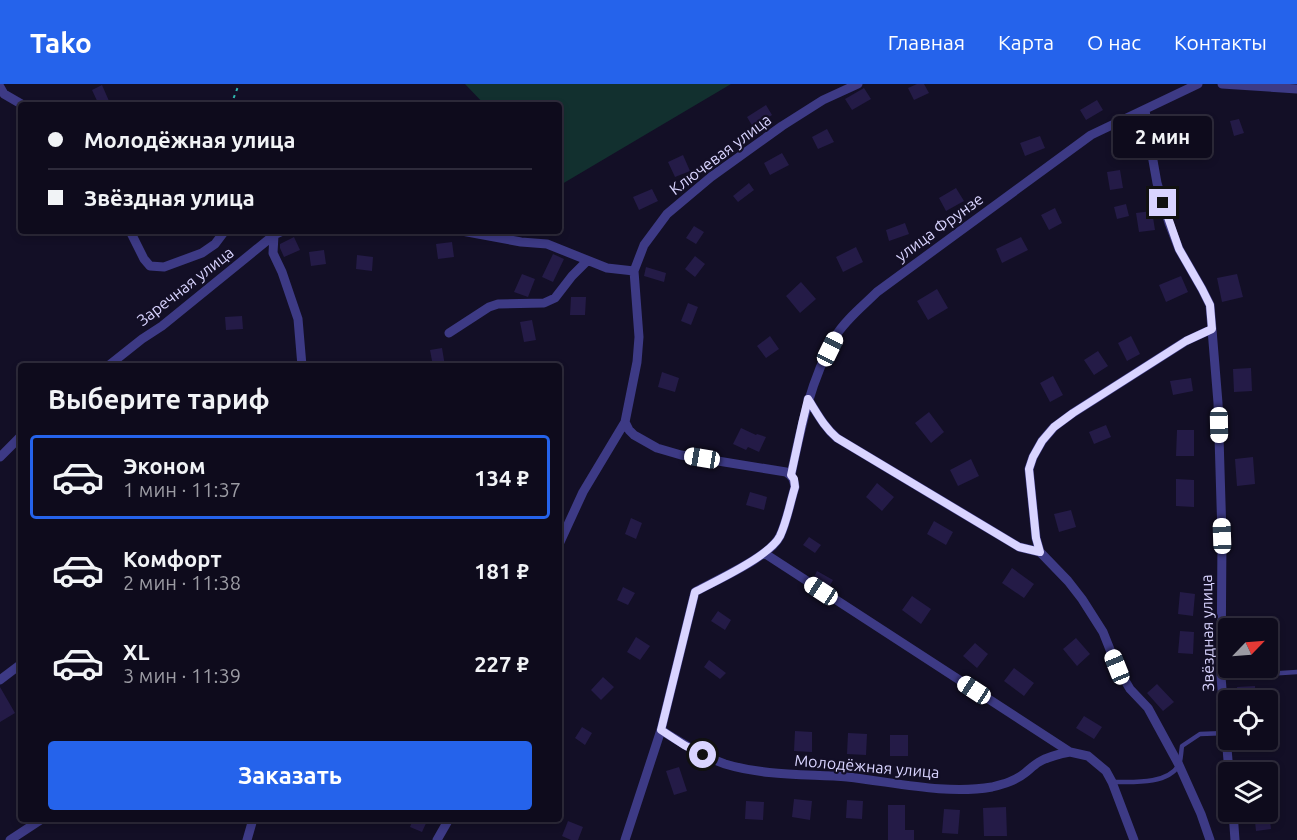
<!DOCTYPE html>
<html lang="ru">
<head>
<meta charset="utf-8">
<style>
  :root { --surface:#0e0b1c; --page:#1c1929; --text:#f1f3f6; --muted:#9b9ba3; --line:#2e2b3b; --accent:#2563eb }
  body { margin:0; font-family:Ubuntu,sans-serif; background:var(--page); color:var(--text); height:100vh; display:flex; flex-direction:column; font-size:22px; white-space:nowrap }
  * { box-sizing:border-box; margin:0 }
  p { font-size:20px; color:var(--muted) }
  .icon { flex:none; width:33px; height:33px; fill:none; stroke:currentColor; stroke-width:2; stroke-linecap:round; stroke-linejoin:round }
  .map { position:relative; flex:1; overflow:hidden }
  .panel { position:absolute; left:18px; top:279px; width:544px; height:459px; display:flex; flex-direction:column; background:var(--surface); border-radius:6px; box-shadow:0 3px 9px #0003,0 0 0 2px var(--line) }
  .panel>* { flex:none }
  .banner { position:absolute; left:18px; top:18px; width:544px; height:132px; border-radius:6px; box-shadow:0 3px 9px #0003,0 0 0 2px var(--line); display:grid; align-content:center; height:132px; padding:0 30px; background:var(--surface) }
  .needle { width:39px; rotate:65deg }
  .controls { position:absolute; left:1218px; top:534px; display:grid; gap:12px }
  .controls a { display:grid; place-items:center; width:60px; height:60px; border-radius:6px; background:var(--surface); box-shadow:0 3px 9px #0003,0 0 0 2px var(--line); font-size:30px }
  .end { position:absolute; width:27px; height:27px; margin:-14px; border:8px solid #d9d4ff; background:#111; box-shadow:0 0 0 3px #111 }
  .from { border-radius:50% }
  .bubble { position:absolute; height:42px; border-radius:6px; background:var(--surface); box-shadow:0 3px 9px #0003,0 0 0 2px var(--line); font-size:20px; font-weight:700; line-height:42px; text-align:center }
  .car { position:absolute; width:18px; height:36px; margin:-18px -9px; border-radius:8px; box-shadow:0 0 4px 2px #0007; background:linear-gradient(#fff 24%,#345 0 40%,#fff 0 76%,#345 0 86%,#fff 0) }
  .banner b { display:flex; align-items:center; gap:21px; height:57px; font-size:22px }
  .banner b+b { border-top:2px solid var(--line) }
  .banner i { width:15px; height:15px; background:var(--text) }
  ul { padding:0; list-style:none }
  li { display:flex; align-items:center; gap:18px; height:84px; margin:0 12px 9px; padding:0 18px; border:3px solid transparent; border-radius:6px }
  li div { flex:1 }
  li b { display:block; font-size:22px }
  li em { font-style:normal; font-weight:700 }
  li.current { border-color:var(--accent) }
  li>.icon { width:54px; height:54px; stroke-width:1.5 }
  h2 { padding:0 30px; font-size:27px; line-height:72px }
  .action { display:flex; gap:12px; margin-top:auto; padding:12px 30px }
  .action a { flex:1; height:69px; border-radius:6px; background:var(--accent); color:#fff; font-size:24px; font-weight:700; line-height:69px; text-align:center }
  header { display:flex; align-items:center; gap:36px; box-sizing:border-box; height:84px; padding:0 30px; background:var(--accent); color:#fff }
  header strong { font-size:28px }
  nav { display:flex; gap:33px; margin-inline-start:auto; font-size:21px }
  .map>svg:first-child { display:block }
  .green { fill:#12302f }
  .building { fill:#241b47 }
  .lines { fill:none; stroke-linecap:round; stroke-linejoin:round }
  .path { stroke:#2fb8b0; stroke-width:2; stroke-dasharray:3 4.5; stroke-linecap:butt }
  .lane { stroke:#3d3a85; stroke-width:4.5 }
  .street { stroke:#3d3a85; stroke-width:9 }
  .route { stroke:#d9d4ff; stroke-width:8 }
  .labels { text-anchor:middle; stroke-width:4.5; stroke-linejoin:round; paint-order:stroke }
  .street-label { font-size:16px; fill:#d9d4ff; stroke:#130f26 }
</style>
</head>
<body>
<header>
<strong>Tako</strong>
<nav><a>Главная</a><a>Карта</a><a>О нас</a><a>Контакты</a></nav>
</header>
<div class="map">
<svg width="1297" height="756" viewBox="0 0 1297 756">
  <rect width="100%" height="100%" fill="#130f26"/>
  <path class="green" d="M465,0H731L562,100L560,98V21H485Z"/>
  <path class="building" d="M917,0H924L929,9L914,16L908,4Z
    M102,1L109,17L99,21L92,6Z
    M864,4L871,15L852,26L845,15Z
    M1097,16L1103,26L1086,36L1080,26Z
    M766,21L772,31L753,43L747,33Z
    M1239,35L1244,49L1234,52L1230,37Z
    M1197,44L1199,58L1185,60L1183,46Z
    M827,45L834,58L818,65L812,53Z
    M1040,52L1045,64L1025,72L1020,59Z
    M782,69L789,81L770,91L764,79Z
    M683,71L690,87L675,93L668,78Z
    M1120,86L1123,104L1110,106L1107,88Z
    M749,99L754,106L738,118L733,112Z
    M956,104L964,117L946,127L939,114Z
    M652,105L658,117L639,126L633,113Z
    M1126,120L1129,132L1117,135L1114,123Z
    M1055,124L1062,139L1049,146L1041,131Z
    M1152,127L1155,146L1139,148L1136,129Z
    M905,139L909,150L889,157L886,146Z
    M694,142L704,148L696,160L686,154Z
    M294,153L300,166L284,173L280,164V160Z
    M1021,153L1028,166L1002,179L996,165Z
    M452,158L454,173L438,175L436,160Z
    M856,163L863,178L843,188L836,173Z
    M324,166L326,180L311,182L309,168Z
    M553,170L564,175L553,198L542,193Z
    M357,171L373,173L372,187L356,185Z
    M695,172L705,180L695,193L685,185Z
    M646,183L666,189L664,198L644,192Z
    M522,190L535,195L528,213L514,208Z
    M1237,190L1243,213L1222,218L1217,194Z
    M1181,192L1188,208L1166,218L1159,201Z
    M801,198L816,215L800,229L786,212Z
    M937,205L948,224L928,236L917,217Z
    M571,213H586L585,231H570Z
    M688,219L698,223L691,241L681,237Z
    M242,232L243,245L226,246L225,233Z
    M532,236L536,256L524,258L520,238Z
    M770,252L779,265L766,274L757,262Z
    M1131,252L1140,270L1127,277L1118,259Z
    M442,264L445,282H433L430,266Z
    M1098,267L1108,282L1094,291L1084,276Z
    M1251,284L1252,307L1234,308L1233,285Z
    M662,288L679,294L675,308L658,303Z
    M1053,292L1063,311L1050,318L1040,299Z
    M1191,294L1193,307L1173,311L1170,297Z
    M929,328L944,348L931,359L915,339Z
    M1106,341L1111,353L1094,360L1089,348Z
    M741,344L756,351L757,350L766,353L759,368L748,363L746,366L733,360Z
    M1177,346H1194V372H1176Z
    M1253,373L1255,400L1237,402L1235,375Z
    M971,375L979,392L958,402L950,386Z
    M1176,395L1194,396V423L1176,422Z
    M877,399L894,413L882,427L866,413Z
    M750,408L767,413L764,426L746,421Z
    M1071,426L1076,443L1059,448L1054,430Z
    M631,434L642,439L636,455L625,450Z
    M934,437L953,448L946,461L927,450Z
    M809,453L821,461L815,469L803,461Z
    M1012,484L1034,500L1024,514L1002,499Z
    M817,487L833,496L829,503L814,493Z
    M623,503L635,509L628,521L617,516Z
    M1180,508L1195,510L1193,532L1178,530Z
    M912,512L931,525L921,540L902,526Z
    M718,527L731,536L725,546L711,537Z
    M1180,547L1194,548L1193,570L1178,569Z
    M636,553L650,562L640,576L627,568Z
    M1076,554L1090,570L1077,582L1063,565Z
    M975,559L988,570L977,584L963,572Z
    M709,576L726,589L720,595L704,583Z
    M1014,584L1034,599L1024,612L1004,597Z
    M603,593L614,603L601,616L591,606Z
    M1157,600L1174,618L1163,627L1147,609Z
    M1255,602L1256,616H1238L1237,603Z
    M0,603L15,629L0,638Z
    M1084,632L1102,643L1094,655L1076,644Z
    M582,643L592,649L585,661L575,654Z
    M795,647L812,648V668L794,667Z
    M848,649L867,650L866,671L847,670Z
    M890,651H908V672H890Z
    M679,683L687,707L674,711L666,687Z
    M794,715L812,717L810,736L792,733Z
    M847,716L863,717L862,735L846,734Z
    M746,717L764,718L763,736L745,735Z
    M888,721H905V746H914V756H888Z
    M1006,723L1007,752H984L983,724Z
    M944,725L960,726L958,750L942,749Z
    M1254,728H1269L1271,745L1256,747Z
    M413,735H428L422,748L410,743Z
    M568,737L583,743L578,756H571L562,752Z"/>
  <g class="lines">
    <path class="path" d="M231,21L239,0"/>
    <path class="lane" d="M1221,593L1297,588
      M1112,698C1132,698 1167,701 1179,681C1181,676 1181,668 1182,662L1200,650L1226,649"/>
    <path class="street" d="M1222,0L1297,5
      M0,3L4,10L23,21
      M1145,26L1149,54L1157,99L1169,139L1179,165L1202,205L1210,221L1218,319L1222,452L1221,593L1229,688
      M130,147L144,175L150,182L164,183L202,169L215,160L224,148L227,147
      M462,147L521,158L547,160L607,184L634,187
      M274,151L273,169L282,188L298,235L302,282
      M449,249L489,223L498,220L544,219L555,214L572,192L587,177
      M108,282L142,255L162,242L274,151L283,147
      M808,315C817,329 824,343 837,354L1019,463L1040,468
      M0,373L21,352
      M791,391C801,343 811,295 835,253C845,236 863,222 877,208L1091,51L1198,0
      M560,458L583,408L625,338
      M764,469L1070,668L1088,672L1106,687L1112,698L1134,756
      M0,596L21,580
      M661,646C681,659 702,672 725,680C764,692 807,690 847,693C894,698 945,711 992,703C1004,700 1015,697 1025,689C1030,685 1034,681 1039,678C1049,672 1059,670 1070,668
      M1233,728L1235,756
      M10,756L42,735
      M247,756L253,735
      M437,756L449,735
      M625,756L661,646L695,508C716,496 770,473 780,452C787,437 790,419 795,403C794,396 793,392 786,388L681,371L657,364L634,351L629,346L625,338L637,278L639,253L634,187L644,161L667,130L711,93L782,42L823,16L858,0
      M1210,756L1201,730L1179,681L1148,624L1130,605L1117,583L1103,548L1082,515L1068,497L1040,468L1036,454L1029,385L1033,373L1042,357L1054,343L1073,329L1186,257L1212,245"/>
  </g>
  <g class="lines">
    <path class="route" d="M703,671L684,661L661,646L695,508C716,497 770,472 780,452C787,437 790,419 795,403L794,395L791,391L802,340L808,315C817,329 824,343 837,354L1019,463L1040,468L1036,454L1029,385L1033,373L1042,357L1054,343L1073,329L1186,257L1212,245L1210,221L1202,205L1179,165L1163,119"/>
  </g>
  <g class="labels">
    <g class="street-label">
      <text transform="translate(720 70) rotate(-37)" y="6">Ключевая улица</text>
      <text transform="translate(939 143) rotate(-36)" y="6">улица Фрунзе</text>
      <text transform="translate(185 202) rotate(-38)" y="6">Заречная улица</text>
      <text transform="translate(1207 549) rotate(-91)" y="6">Звёздная улица</text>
      <text transform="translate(867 682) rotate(5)" y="6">Молодёжная улица</text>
    </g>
  </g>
</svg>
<div class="controls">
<a><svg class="needle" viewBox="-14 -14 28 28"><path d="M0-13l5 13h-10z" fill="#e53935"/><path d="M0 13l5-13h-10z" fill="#9b9ba3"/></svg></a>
<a><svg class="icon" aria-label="locate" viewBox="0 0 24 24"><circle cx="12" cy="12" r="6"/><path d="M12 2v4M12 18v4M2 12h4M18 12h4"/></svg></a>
<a><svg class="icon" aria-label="layers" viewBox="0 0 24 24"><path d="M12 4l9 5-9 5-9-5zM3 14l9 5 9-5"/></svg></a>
</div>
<i class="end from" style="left:703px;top:671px"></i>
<i class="end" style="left:1163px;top:119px"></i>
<div class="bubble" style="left:1113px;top:32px;width:99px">2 мин</div>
<i class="car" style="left:830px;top:265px;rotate:26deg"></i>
<i class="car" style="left:1219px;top:341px;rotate:179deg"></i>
<i class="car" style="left:702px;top:374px;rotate:279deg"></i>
<i class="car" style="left:1222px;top:452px;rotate:358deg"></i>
<i class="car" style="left:821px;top:507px;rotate:303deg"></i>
<i class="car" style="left:1117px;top:583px;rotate:338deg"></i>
<i class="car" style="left:974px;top:606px;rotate:303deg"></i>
<div class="banner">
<b><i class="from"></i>Молодёжная улица</b>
<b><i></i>Звёздная улица</b>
</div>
<section class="panel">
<h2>Выберите тариф</h2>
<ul>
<li class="current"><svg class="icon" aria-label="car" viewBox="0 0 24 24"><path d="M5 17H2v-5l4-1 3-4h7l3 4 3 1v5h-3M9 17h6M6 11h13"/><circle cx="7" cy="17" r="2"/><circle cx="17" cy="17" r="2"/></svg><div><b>Эконом</b><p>1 мин · 11:37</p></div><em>134 ₽</em></li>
<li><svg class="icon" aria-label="car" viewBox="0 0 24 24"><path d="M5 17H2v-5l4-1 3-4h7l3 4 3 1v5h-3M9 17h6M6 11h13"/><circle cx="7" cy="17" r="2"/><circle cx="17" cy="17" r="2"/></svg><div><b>Комфорт</b><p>2 мин · 11:38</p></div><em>181 ₽</em></li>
<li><svg class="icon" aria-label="car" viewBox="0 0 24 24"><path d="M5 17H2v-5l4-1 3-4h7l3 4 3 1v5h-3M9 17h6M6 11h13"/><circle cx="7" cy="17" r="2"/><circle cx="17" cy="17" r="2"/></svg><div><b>XL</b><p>3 мин · 11:39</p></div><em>227 ₽</em></li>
</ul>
<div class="action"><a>Заказать</a></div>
</section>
</div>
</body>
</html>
